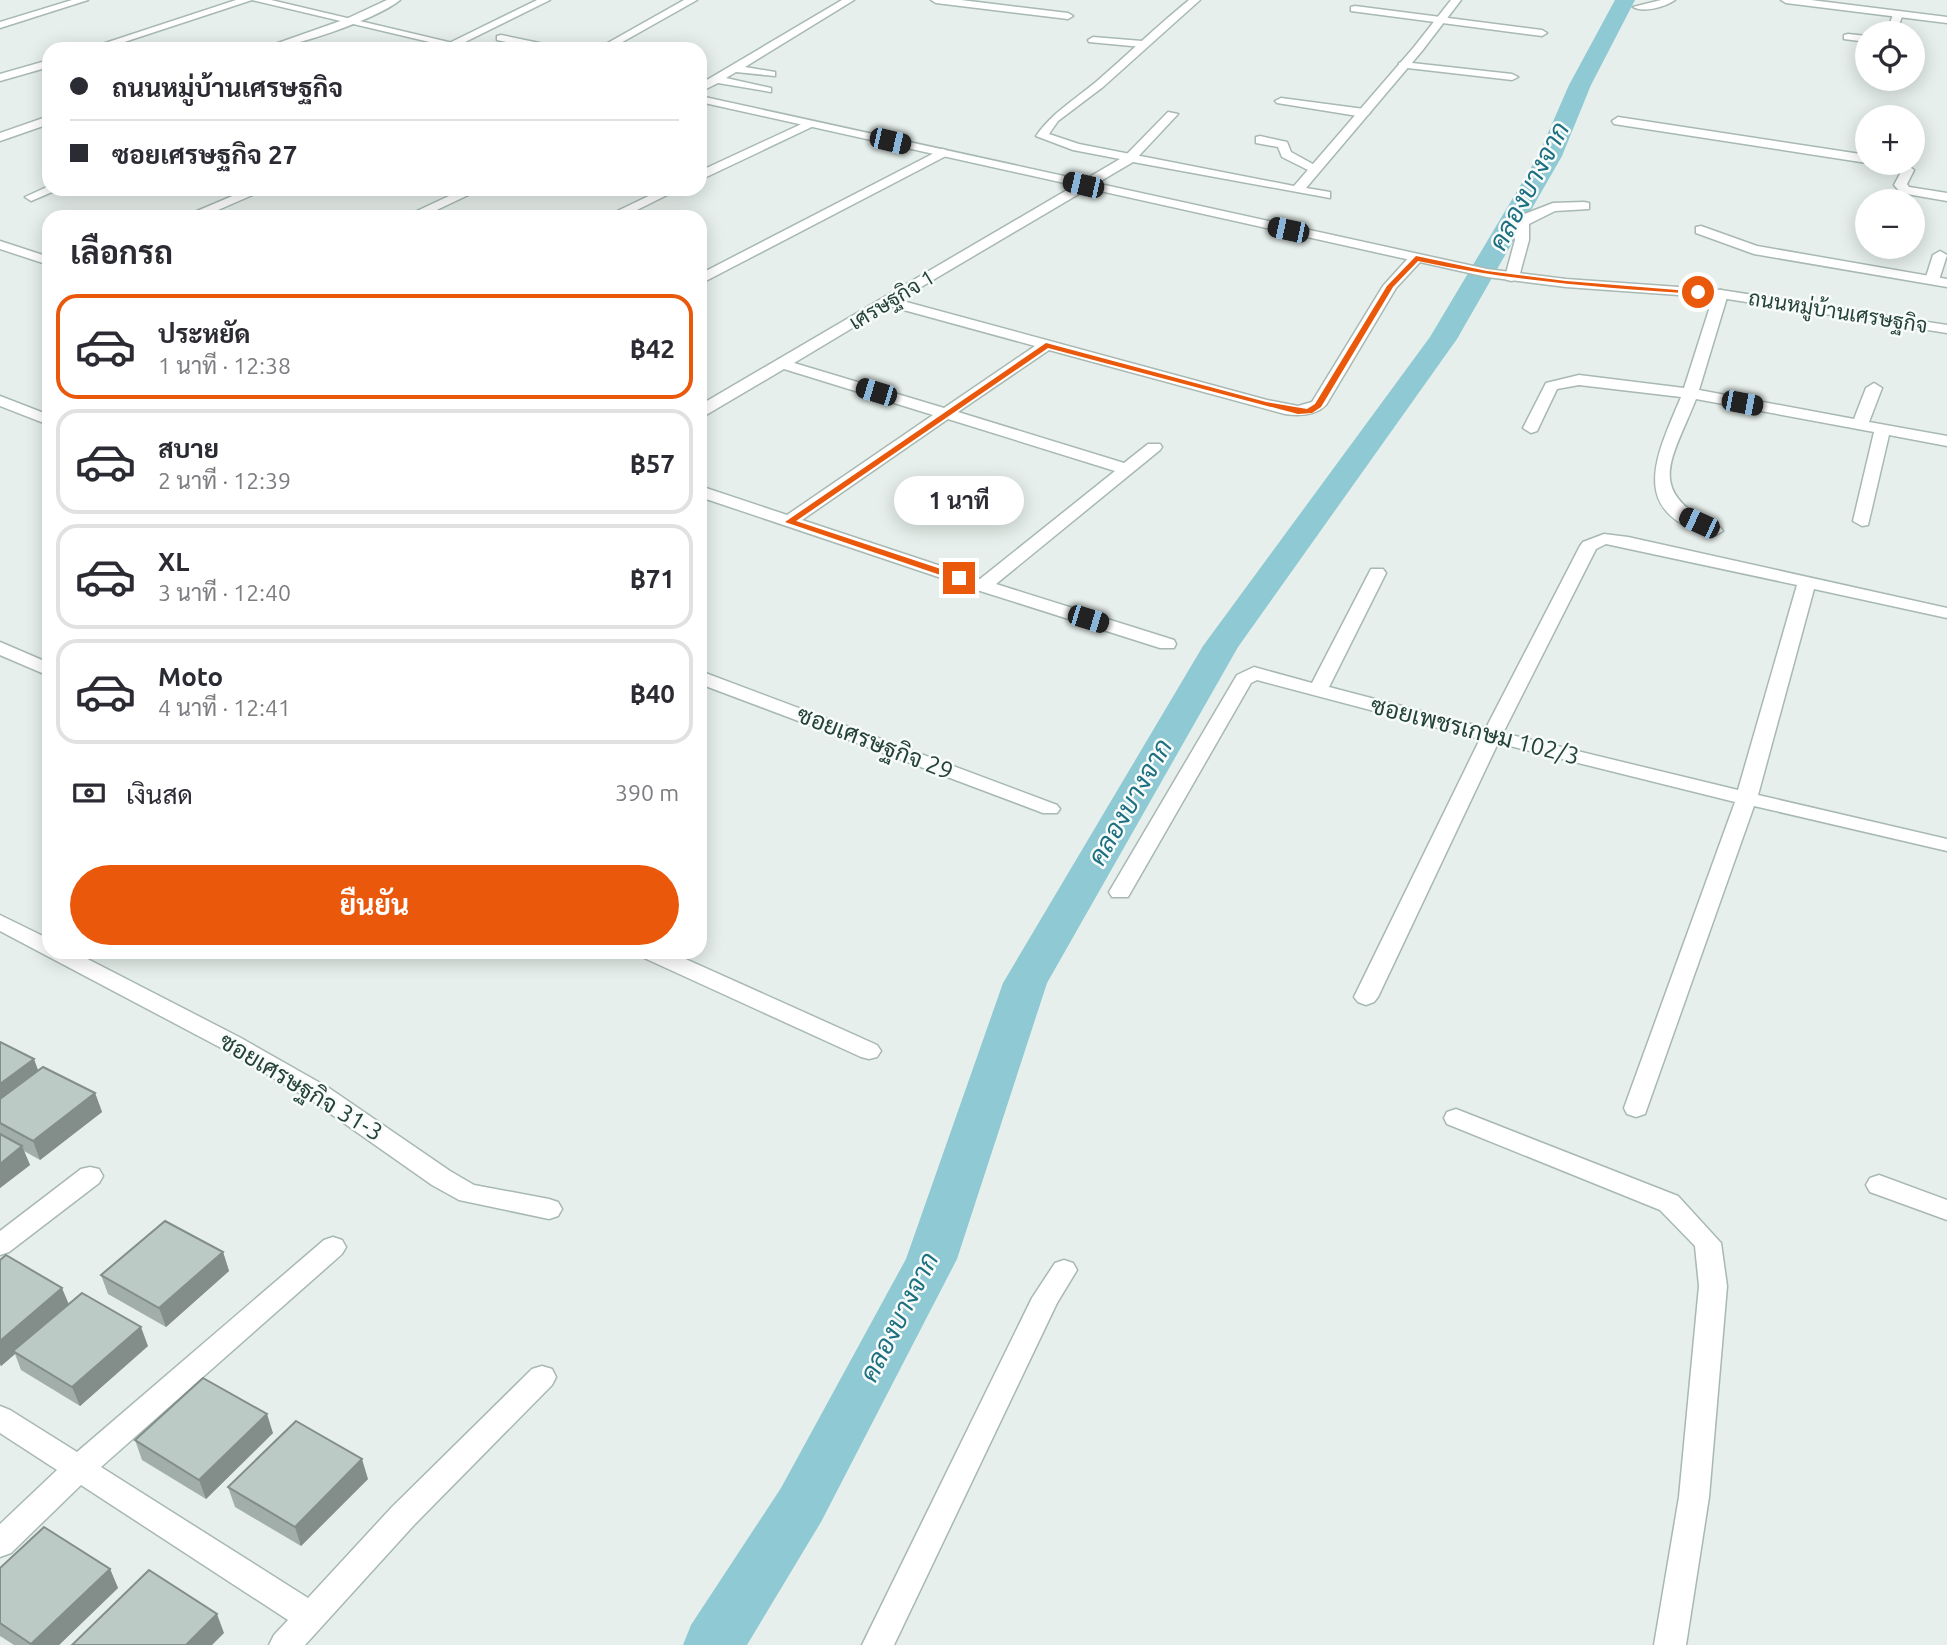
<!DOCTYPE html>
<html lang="th">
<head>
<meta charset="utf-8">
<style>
  :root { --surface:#fff; --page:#f2f2f3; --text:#2b2b33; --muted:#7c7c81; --line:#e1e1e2; --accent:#ea580c }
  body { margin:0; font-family:Ubuntu,Sarabun,sans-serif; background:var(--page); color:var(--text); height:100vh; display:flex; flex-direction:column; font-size:26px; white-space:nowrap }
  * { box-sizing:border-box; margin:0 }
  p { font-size:23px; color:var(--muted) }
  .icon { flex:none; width:38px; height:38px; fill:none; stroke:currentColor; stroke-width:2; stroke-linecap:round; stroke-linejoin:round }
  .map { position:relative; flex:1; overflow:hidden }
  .panel { position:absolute; left:42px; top:210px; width:665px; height:749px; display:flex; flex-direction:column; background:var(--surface); border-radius:21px; box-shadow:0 4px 18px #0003 }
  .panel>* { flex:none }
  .hud { position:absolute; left:42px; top:42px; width:665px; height:154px; border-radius:21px; box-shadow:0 4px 18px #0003; display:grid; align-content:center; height:154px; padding:0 28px; background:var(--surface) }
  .fabs { position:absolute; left:1855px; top:21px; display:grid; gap:14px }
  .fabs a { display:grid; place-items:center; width:70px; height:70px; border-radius:50%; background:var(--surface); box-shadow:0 4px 18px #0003; font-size:35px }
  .end { position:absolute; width:32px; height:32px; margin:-16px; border:9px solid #ea580c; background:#fff; box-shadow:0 0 0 4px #fff }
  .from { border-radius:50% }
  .bubble { position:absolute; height:49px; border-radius:24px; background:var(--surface); box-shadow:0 4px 18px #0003; font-size:23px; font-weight:700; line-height:49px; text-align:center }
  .car { position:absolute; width:21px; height:42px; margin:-21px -10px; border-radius:9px; box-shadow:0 0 5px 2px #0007; background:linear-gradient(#222 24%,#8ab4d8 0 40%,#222 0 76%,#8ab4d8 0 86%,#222 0) }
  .hud b { display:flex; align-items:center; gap:24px; height:66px; font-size:26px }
  .hud b+b { border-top:2px solid var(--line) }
  .hud i { width:18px; height:18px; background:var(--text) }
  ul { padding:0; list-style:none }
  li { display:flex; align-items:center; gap:21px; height:105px; margin:0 14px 10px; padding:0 14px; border:4px solid var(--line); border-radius:21px }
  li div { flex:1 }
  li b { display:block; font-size:26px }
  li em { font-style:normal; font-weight:700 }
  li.on { border-color:var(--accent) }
  li>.icon { width:63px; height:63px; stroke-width:1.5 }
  h2 { padding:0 28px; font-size:32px; line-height:84px }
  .pay { display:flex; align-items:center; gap:18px; height:77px; padding:0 28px; font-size:26px }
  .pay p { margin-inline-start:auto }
  .primary-button { display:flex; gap:14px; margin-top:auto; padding:14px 28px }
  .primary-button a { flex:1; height:80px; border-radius:42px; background:var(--accent); color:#fff; font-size:28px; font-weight:700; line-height:80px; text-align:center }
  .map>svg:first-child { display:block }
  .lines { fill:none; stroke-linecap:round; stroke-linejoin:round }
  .canal { fill:#8ec9d4; fill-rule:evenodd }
  .service-casing { stroke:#a8b8b2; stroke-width:3 }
  .minor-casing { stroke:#a8b8b2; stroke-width:3 }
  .tertiary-casing { stroke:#a8b8b2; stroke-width:3 }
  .service { fill:#fff; fill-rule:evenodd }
  .minor { fill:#fff; fill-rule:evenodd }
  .tertiary { fill:#fff; fill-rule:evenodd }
  .wall { fill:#a1aea9 }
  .shaded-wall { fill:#838d89 }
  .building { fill:#bbcac4; stroke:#838d89; stroke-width:2 }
  .route { fill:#ea580c }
  .labels { text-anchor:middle; stroke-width:5; stroke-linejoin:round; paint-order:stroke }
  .far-street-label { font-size:21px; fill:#24423a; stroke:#f7fbf9 }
  .street-label { font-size:24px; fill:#24423a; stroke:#f7fbf9 }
  .water-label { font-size:26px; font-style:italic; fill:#1c6f80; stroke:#f7fbf9 }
</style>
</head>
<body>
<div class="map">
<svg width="1947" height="1645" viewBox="0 0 1947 1645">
  <rect width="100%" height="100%" fill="#e6efeb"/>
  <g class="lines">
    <path class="canal" d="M1615,0H1635L1591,85L1562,156L1457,339L1238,647L1047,983L957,1259L821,1522L747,1645H683L691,1625L781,1488L906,1259L1003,983L1203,646L1430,337L1538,156L1569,85Z"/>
    <defs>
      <path id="service" d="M1355,6L1542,30L1547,33L1542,36L1351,11V7Z
        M1894,12L1903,14L1896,33H1886Z
        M1848,34L1867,36V42L1844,39V35Z
        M501,35L554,46L559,49H538L497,40V36Z
        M1093,37L1142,41L1147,44L1142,47L1089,42L1088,40Z
        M1403,62L1512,74L1518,77L1512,80L1399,67V63Z
        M1281,98L1364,109L1370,113L1364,117L1277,103L1275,101Z
        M1168,112L1178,114L1134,161H1126V155Z
        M1260,136L1287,142L1291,152L1320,168L1314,172L1310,171L1282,157L1278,147L1256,143V137Z
        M1940,251L1947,255L1939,280L1937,283H1927L1925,280L1933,255Z"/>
      <path id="minor" d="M72,0H88L0,28V22Z
        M236,0H252L103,49H87Z
        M387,0H400C377,19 291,49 261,49L346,19Z
        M537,0H550L451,49H437Z
        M684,0H697L610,49H597Z
        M842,0H854L745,67L775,72V76L736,72L726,78L771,88V92L718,83L700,92V84Z
        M931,0H961L1068,13L1073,16L1068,19L936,3Z
        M1189,0H1200L1103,87L1058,121L1049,134L1079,144L1294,186L1414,47L1451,0H1461L1422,51L1306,188L1330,192V198L1133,162L899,300L1267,400L1298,406L1312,402L1383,286L1411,255H1421V261L1396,288L1326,405C1315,416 1299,416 1285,414L1049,350L958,412L1124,463L1148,444H1160L1162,447L1160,450L996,584L1174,640L1176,644L1174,648H1160L977,590L700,497V486L787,515L933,415L784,369L706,415L700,417V405L1120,159L1073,150L1036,136C1052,113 1074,100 1096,82C1127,55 1157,26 1189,0ZM889,306L1035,346L944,408L794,363ZM948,419L1115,471L980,579L802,520Z
        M1661,0H1675C1665,7 1644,13 1633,7Z
        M1781,0H1811L1947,17V23L1786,3Z
        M49,60V67L0,81V74Z
        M49,116V124L0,141V133Z
        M1618,117L1867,155V163L1614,124L1612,121Z
        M808,121L818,124L700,180V171Z
        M942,149L946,150V156L700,284V274Z
        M1882,163C1893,162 1906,162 1914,170L1907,184L1909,187L1947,193V201L1901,193L1894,185L1901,172Z
        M49,186V189H59L31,201L25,197Z
        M249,189H266L202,217H183Z
        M464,189H481L422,217H404Z
        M663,189H679L623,217H605Z
        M1584,202L1589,203V209L1555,211L1529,224V240L1519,277L1512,281L1507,280L1505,277L1515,240V223L1522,215L1553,203Z
        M1701,226L1757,246L1947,279V287L1754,254L1696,233V227Z
        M0,241L49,257V265L0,249Z
        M1721,290L1728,294L1699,390L1854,419L1866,388L1874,383L1882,388L1869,422L1947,436V446L1889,435L1868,525L1862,526L1853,521L1874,432L1696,399C1671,462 1643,492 1720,527L1723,531L1714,536C1625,514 1657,455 1681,397L1579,385L1557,389L1537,431L1531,433L1523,428L1546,383L1579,375L1684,388L1714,294Z
        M0,396L49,415V425L0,406Z
        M1604,534L1628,537L1947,608V618L1814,589L1758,795L1947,839V851L1754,806L1645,1114L1636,1117L1627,1114L1624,1108L1735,802L1498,743L1378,997L1374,1002L1366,1005L1358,1002L1354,997L1480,739L1257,680L1251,683L1128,897H1112L1109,892L1237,675L1254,667L1312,683L1371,569H1383L1386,573L1329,687L1486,728L1580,546L1583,542ZM1606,544L1797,585L1738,790L1503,733L1596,549Z
        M0,642L49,663V676L0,655Z
        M700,671L1057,805L1060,809L1057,813H1043L700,684Z
        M0,915L49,939V952H74L241,1038L329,1088L450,1171L474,1185L549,1199L558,1202L562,1209L558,1216L549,1219L459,1200L432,1185L311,1100L225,1050L0,931Z
        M639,952H670L877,1045L881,1051L877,1057L869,1059L861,1057L642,957Z
        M1456,1109L1678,1196L1721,1243L1727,1286L1709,1497L1686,1645H1654L1679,1497L1699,1286L1695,1246L1660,1210L1447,1124L1444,1118L1447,1112Z
        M90,1167L99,1169L103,1176L99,1183L9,1252L0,1255V1231L81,1169Z
        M1879,1175L1947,1200V1220L1870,1192L1866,1185L1870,1178Z
        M333,1237L342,1240L346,1247L342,1254L101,1467L308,1598L392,1507L532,1369L542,1366L552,1369L556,1377L552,1385L414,1525L305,1645H269L274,1635L288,1620L81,1485L11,1553L0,1557V1524L57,1470L0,1433V1406L10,1410L77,1452L324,1240Z
        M1064,1260L1073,1263L1077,1270L1057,1303L894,1645H862L1032,1298L1055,1263Z"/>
      <path id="tertiary" d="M252,0H271L478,49H459Z
        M700,96L1487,269L1566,279L1721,290L1947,325V333L1721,298L1566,287L1487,277L700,102Z"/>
    </defs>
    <use href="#service" class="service-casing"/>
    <use href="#minor" class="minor-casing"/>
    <use href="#tertiary" class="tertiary-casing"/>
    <use href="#service" class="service"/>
    <use href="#minor" class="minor"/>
    <use href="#tertiary" class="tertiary"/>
  </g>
  <path class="wall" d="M0,1042L38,1071L95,1093L102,1112L40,1160L24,1151L30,1165L0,1188Z
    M223,1252L229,1271L166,1327L108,1294L101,1275Z
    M0,1260L69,1305L148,1346L80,1406L21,1370L15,1354L1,1366L0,1365Z
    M273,1433L206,1499L142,1460L135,1440Z
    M368,1479L301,1546L235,1507L228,1487Z
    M0,1568L110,1569L118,1588L59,1645H14L0,1636Z"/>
  <path class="shaded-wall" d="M34,1059L41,1078L0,1109V1084Z
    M95,1093L102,1112L40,1160L33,1141Z
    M22,1146L30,1165L0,1188V1164Z
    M223,1252L229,1271L166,1327L159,1308Z
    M62,1288L70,1307L13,1351L15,1354L1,1366L0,1363V1341Z
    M141,1327L148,1346L80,1406L72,1387Z
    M267,1414L273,1433L206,1499L199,1480Z
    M362,1459L368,1479L301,1546L295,1527Z
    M110,1569L118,1588L59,1645H32L31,1644Z
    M217,1614L224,1633L212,1645H186Z"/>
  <path class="building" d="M0,1042L34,1059L0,1084Z
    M43,1067L95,1093L33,1141L0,1123V1099Z
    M0,1134L22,1146L0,1164Z
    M165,1221L223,1252L159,1308L101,1275Z
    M6,1255L62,1288L0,1341V1260Z
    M82,1293L141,1327L72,1387L13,1351Z
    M203,1378L267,1414L199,1480L135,1440Z
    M296,1421L362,1459L295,1527L228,1487Z
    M44,1527L110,1569L31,1644L0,1623V1568Z
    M149,1570L217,1614L186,1645H72Z"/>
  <path class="route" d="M1416,256L1487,271L1566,281L1702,292L1698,294C1602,288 1512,281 1418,261L1393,287L1321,407L1312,413L1298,414L1048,348L796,521L962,576V580H955L785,522L1046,343L1266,402L1307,409L1315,404L1387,286Z"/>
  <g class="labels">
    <g class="far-street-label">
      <text transform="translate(892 300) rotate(-31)" y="7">เศรษฐกิจ 1</text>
      <text transform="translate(1838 312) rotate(9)" y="7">ถนนหมู่บ้านเศรษฐกิจ</text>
    </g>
    <g class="street-label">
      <text transform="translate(1475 731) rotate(14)" y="8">ซอยเพชรเกษม 102/3</text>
      <text transform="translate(875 743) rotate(21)" y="8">ซอยเศรษฐกิจ 29</text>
      <text transform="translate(301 1087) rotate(31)" y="8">ซอยเศรษฐกิจ 31-3</text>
    </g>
    <g class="water-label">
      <text transform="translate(1529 186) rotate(-62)" y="9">คลองบางจาก</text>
      <text transform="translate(1130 802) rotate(-60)" y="9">คลองบางจาก</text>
      <text transform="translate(899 1317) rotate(-63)" y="9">คลองบางจาก</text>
    </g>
  </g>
</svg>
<div class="fabs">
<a><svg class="icon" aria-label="locate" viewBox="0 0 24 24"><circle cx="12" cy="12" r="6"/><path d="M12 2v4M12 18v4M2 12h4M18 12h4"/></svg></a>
<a>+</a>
<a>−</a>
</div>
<i class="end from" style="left:1698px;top:292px"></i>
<i class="end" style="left:959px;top:578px"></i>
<div class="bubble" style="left:894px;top:476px;width:130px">1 นาที</div>
<i class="car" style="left:890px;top:141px;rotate:103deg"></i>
<i class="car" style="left:1083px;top:185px;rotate:283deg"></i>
<i class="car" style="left:1288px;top:230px;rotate:282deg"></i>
<i class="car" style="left:876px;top:392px;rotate:287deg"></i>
<i class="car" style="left:1742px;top:403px;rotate:101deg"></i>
<i class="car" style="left:1699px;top:523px;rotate:295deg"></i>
<i class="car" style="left:1088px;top:619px;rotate:107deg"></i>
<div class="hud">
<b><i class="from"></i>ถนนหมู่บ้านเศรษฐกิจ</b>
<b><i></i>ซอยเศรษฐกิจ 27</b>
</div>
<section class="panel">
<h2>เลือกรถ</h2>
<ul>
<li class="on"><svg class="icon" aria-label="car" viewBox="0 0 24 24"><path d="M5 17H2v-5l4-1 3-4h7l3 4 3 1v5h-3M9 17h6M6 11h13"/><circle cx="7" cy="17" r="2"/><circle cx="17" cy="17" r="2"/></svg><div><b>ประหยัด</b><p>1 นาที · 12:38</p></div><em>฿42</em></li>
<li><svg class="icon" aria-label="car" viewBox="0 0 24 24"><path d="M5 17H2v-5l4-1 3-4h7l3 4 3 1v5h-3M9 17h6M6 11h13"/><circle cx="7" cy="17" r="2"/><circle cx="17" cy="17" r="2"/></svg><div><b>สบาย</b><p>2 นาที · 12:39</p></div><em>฿57</em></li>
<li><svg class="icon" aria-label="car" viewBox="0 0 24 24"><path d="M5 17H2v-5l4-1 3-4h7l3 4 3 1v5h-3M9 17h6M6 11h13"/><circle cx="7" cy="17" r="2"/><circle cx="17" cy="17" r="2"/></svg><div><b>XL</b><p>3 นาที · 12:40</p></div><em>฿71</em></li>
<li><svg class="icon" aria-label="car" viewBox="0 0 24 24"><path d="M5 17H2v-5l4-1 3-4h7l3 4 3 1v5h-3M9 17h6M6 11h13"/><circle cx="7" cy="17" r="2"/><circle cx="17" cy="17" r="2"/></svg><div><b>Moto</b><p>4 นาที · 12:41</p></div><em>฿40</em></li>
</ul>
<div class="pay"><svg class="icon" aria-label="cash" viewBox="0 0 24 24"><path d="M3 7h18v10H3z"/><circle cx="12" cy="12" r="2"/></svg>เงินสด<p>390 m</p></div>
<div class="primary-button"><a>ยืนยัน</a></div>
</section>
</div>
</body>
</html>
